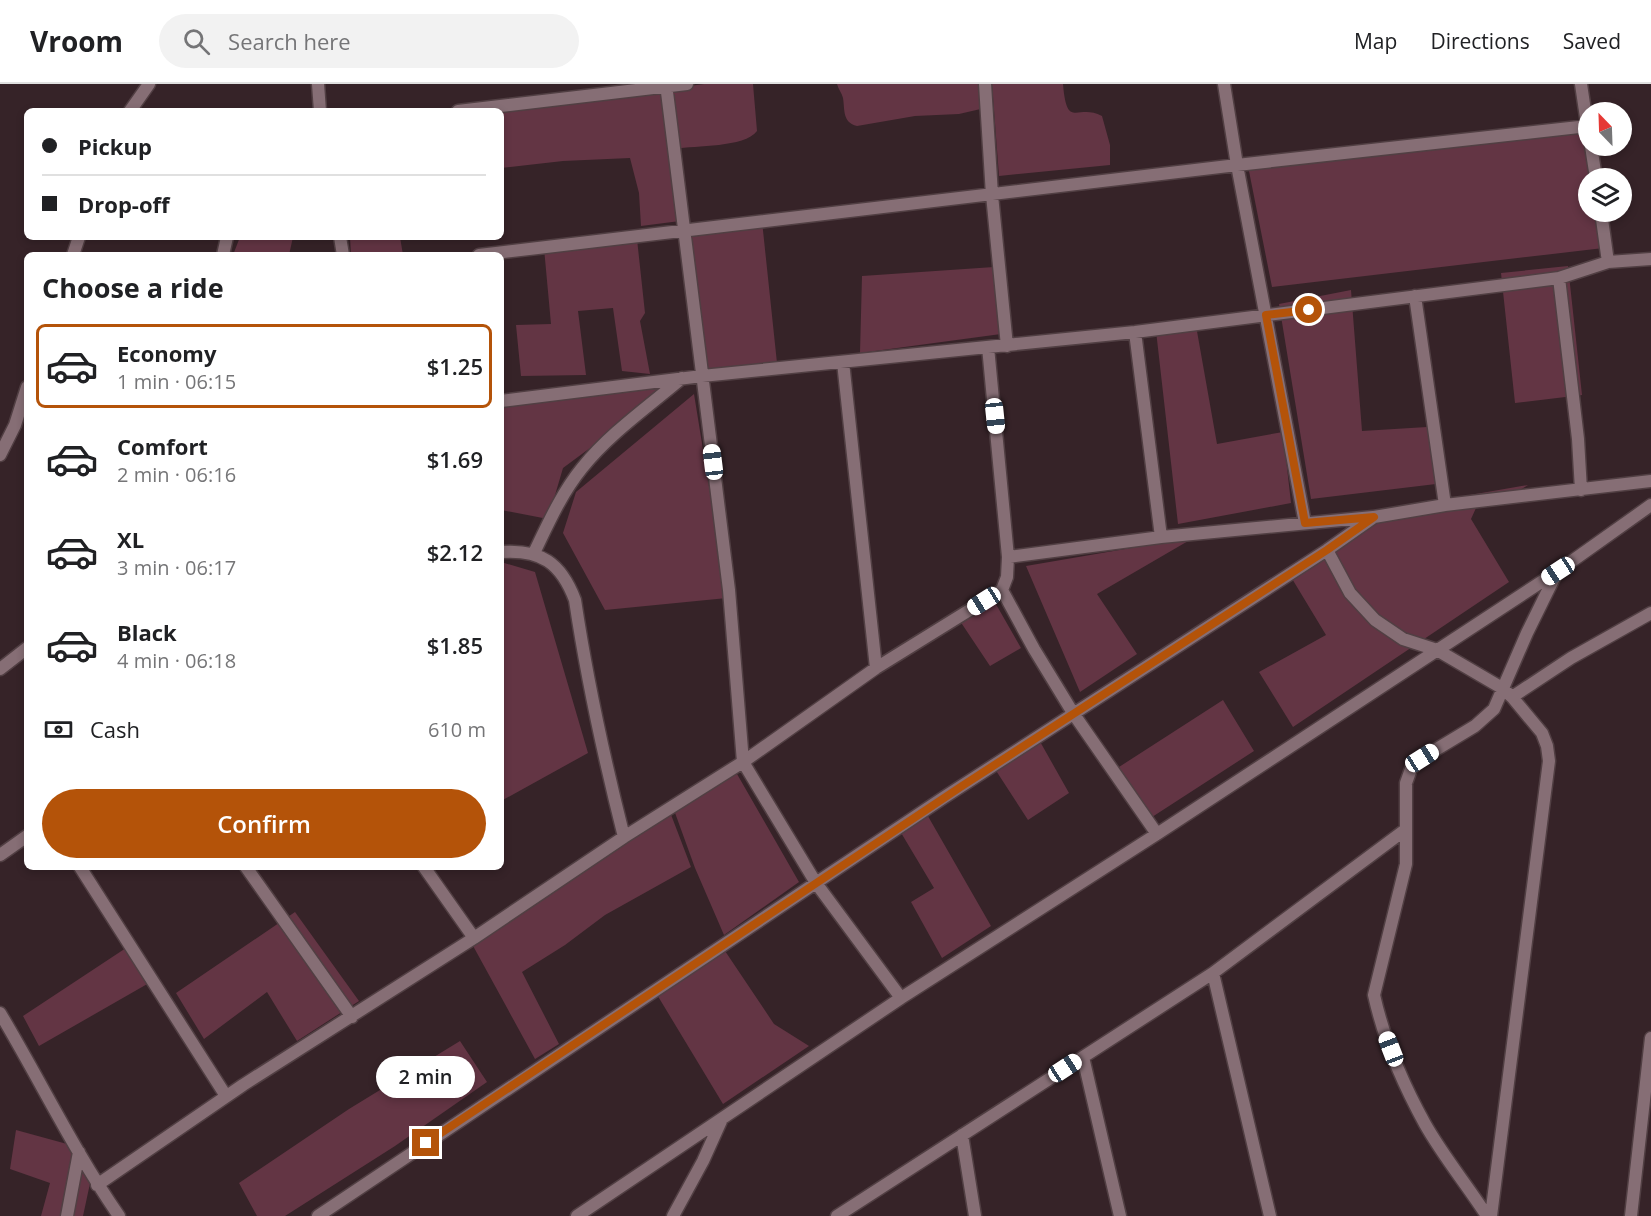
<!DOCTYPE html>
<html lang="en">
<head>
<meta charset="utf-8">
<style>
  :root { --surface:#fff; --page:#f2f2f2; --text:#202124; --muted:#757577; --line:#e0e0e0; --accent:#b45309 }
  body { margin:0; font-family:"Open Sans",sans-serif; background:var(--page); color:var(--text); height:100vh; display:flex; flex-direction:column; font-size:22px; white-space:nowrap }
  * { box-sizing:border-box; margin:0 }
  p { font-size:20px; color:var(--muted) }
  .icon { flex:none; width:33px; height:33px; fill:none; stroke:currentColor; stroke-width:2; stroke-linecap:round; stroke-linejoin:round }
  .map { position:relative; flex:1; overflow:hidden }
  .details { position:absolute; left:24px; top:168px; width:480px; height:618px; display:flex; flex-direction:column; background:var(--surface); border-radius:9px; box-shadow:0 3px 9px #0003 }
  .details>* { flex:none }
  .banner { position:absolute; left:24px; top:24px; width:480px; height:132px; border-radius:9px; box-shadow:0 3px 9px #0003; display:grid; align-content:center; height:132px; padding:0 18px; background:var(--surface) }
  .needle { width:39px; rotate:337deg }
  .buttons { position:absolute; left:1578px; top:18px; display:grid; gap:12px }
  .buttons a { display:grid; place-items:center; width:54px; height:54px; border-radius:50%; background:var(--surface); box-shadow:0 3px 9px #0003; font-size:30px }
  .end { position:absolute; width:27px; height:27px; margin:-14px; border:8px solid #b45309; background:#fff; box-shadow:0 0 0 3px #fff }
  .from { border-radius:50% }
  .bubble { position:absolute; height:42px; border-radius:21px; background:var(--surface); box-shadow:0 3px 9px #0003; font-size:20px; font-weight:600; line-height:42px; text-align:center }
  .car { position:absolute; width:18px; height:36px; margin:-18px -9px; border-radius:8px; box-shadow:0 0 4px 2px #0007; background:linear-gradient(#fff 24%,#345 0 40%,#fff 0 76%,#345 0 86%,#fff 0) }
  .banner b { display:flex; align-items:center; gap:21px; height:57px; font-size:22px }
  .banner b+b { border-top:2px solid var(--line) }
  .banner i { width:15px; height:15px; background:var(--text) }
  ul { padding:0; list-style:none }
  li { display:flex; align-items:center; gap:18px; height:84px; margin:0 12px 9px; padding:0 6px; border:3px solid transparent; border-radius:9px }
  li div { flex:1 }
  li b { display:block; font-size:22px }
  li em { font-style:normal; font-weight:600 }
  li.selected { border-color:var(--accent) }
  li>.icon { width:54px; height:54px; stroke-width:1.5 }
  h2 { padding:0 18px; font-size:27px; line-height:72px }
  .pay { display:flex; align-items:center; gap:15px; height:66px; padding:0 18px; font-size:22px }
  .pay p { margin-inline-start:auto }
  .action { display:flex; gap:12px; margin-top:auto; padding:12px 18px }
  .action a { flex:1; height:69px; border-radius:36px; background:var(--accent); color:#fff; font-size:24px; font-weight:600; line-height:69px; text-align:center }
  header { display:flex; align-items:center; gap:36px; box-sizing:border-box; height:84px; padding:0 30px; background:var(--surface); border-bottom:2px solid var(--line) }
  header strong { font-size:28px }
  nav { display:flex; gap:33px; margin-inline-start:auto; font-size:21px }
  .search { width:420px; height:54px; background:var(--page); display:flex; align-items:center; gap:15px; box-sizing:border-box; padding:0 21px; border-radius:33px; color:var(--muted); font-size:22px }
  .map>svg:first-child { display:block }
  .green { fill:#633544 }
  .lines { fill:none; stroke-linecap:round; stroke-linejoin:round }
  .street-casing { stroke:#513f43; stroke-width:15 }
  .street { stroke:#866e75; stroke-width:12 }
  .route { stroke:#b45309; stroke-width:8 }
</style>
</head>
<body>
<header>
<strong>Vroom</strong>
<div class="search"><svg class="icon" aria-label="search" viewBox="0 0 24 24"><circle cx="10" cy="10" r="6"/><path d="M15 15l6 6"/></svg>Search here</div>
<nav><a>Map</a><a>Directions</a><a>Saved</a></nav>
</header>
<div class="map">
<svg width="1651" height="1132" viewBox="0 0 1651 1132">
  <rect width="100%" height="100%" fill="#362328"/>
  <path class="green" d="M704,0H753L757,47C744,64 696,61 675,65L668,5Z
    M837,0H983L985,24L959,30L915,32L857,42C842,38 845,26 843,14C842,9 838,5 837,0Z
    M992,0H1063C1067,47 1077,19 1102,32L1110,61V81L999,92Z
    M661,6L680,137L641,142L639,109L630,74L563,77L501,84V27Z
    M1588,45V62L1600,94H1588V128H1606L1612,163L1272,203L1247,77Z
    M762,137L777,279L708,287L690,145Z
    M240,153H293L289,171H233Z
    M350,153H400L403,171H351Z
    M637,155L645,229L640,237L650,290L622,287L613,224L578,227L586,291L521,292L516,241L551,240L544,164Z
    M1568,182L1582,311L1515,319L1501,189Z
    M994,183L1001,250L860,269L862,192Z
    M1351,206L1362,347L1427,343L1436,400L1311,415L1279,220Z
    M1195,236L1217,360L1283,348L1291,419L1178,440L1155,238Z
    M678,299L563,384L548,435L501,426V311Z
    M694,310L727,514L605,526L563,449L576,408Z
    M1528,401L1504,416L1476,424L1471,435L1509,498L1293,643L1259,588L1326,551L1291,493L1395,424Z
    M1195,453L1097,510L1137,570L1080,608L1026,482Z
    M501,478L535,488L588,669L501,717Z
    M993,515L1021,564L990,582L958,534Z
    M1223,616L1254,667L1149,735L1119,683Z
    M1038,654L1069,709L1028,736L993,682Z
    M737,690L799,798L724,851L695,784L674,726L714,699Z
    M925,727L991,842L942,874L911,818L934,804L897,742Z
    M670,728L691,783L605,831L565,861L522,888L559,960L535,975L472,860Z
    M295,828L359,917L297,957L267,908L204,955L176,909Z
    M129,862L149,899L39,962L23,932Z
    M723,864L774,940L809,962L723,1020L656,909Z
    M460,957L487,998L395,1062L285,1132H257L239,1099L349,1025Z
    M16,1046L78,1063L92,1090L83,1132H41L50,1099L10,1085Z"/>
  <g class="lines">
    <defs>
      <path id="street" d="M318,0L320,27
        M985,0L992,111L1007,262
        M1224,0L1237,81L1305,439
        M1581,0L1588,47
        M130,27L149,0
        M458,27L687,0
        M1591,62L1596,94
        M1601,128L1608,178
        M340,153L343,171
        M73,171L79,153
        M223,171L227,153
        M479,171L1237,81L1588,42
        M1559,194L1578,355L1581,406
        M1415,212L1445,421
        M1135,248L1161,453
        M843,278L876,584
        M501,317L702,292L1135,248L1559,194L1608,178L1651,175
        M0,371L15,341L27,303
        M1327,466L1350,509L1375,536L1403,555L1437,566L1502,604L1512,613L1542,649L1547,662L1549,677L1491,1132
        M501,468C541,465 561,479 575,516C587,596 604,674 624,753
        M534,469C548,440 561,410 582,384C610,349 648,323 682,294
        M1008,473L1161,453L1373,433
        M1002,506L1034,565L1073,629L1157,750
        M0,585L27,564
        M1512,613L1571,574L1651,529
        M0,771L27,752
        M80,783L226,1012
        M246,783L352,933
        M424,783L474,854
        M1213,889L1270,1132
        M901,914L1157,750L1558,487L1651,421
        M0,929C40,996 74,1067 119,1132
        M1083,973L1120,1132
        M962,1051L975,1132
        M97,1101L243,1001L474,854L624,753L743,678L876,584L1002,506L1007,493L1008,473L988,263
        M67,1132L79,1068
        M318,1132L943,714L1327,466L1374,433L1445,421L1651,397
        M577,1132L901,914L816,799L743,678L729,506L666,0
        M673,1132L703,1077L721,1037
        M837,1132L1213,889L1405,746
        M1487,1132C1467,1101 1443,1072 1425,1040C1403,1000 1384,956 1374,911L1406,780V699L1411,685L1422,674L1475,642L1494,625L1527,549L1557,488
        M1631,1132L1651,954"/>
    </defs>
    <use href="#street" class="street-casing"/>
    <use href="#street" class="street"/>
  </g>
  <g class="lines">
    <path class="route" d="M426,1059L962,702L1327,466L1374,433L1305,439L1266,231L1309,226"/>
  </g>
</svg>
<div class="buttons">
<a><svg class="needle" viewBox="-14 -14 28 28"><path d="M0-13l5 13h-10z" fill="#e53935"/><path d="M0 13l5-13h-10z" fill="#757577"/></svg></a>
<a><svg class="icon" aria-label="layers" viewBox="0 0 24 24"><path d="M12 4l9 5-9 5-9-5zM3 14l9 5 9-5"/></svg></a>
</div>
<i class="end from" style="left:1309px;top:226px"></i>
<i class="end" style="left:426px;top:1059px"></i>
<div class="bubble" style="left:376px;top:972px;width:99px">2 min</div>
<i class="car" style="left:995px;top:332px;rotate:174deg"></i>
<i class="car" style="left:713px;top:378px;rotate:353deg"></i>
<i class="car" style="left:1558px;top:487px;rotate:237deg"></i>
<i class="car" style="left:984px;top:517px;rotate:238deg"></i>
<i class="car" style="left:1422px;top:674px;rotate:58deg"></i>
<i class="car" style="left:1391px;top:965px;rotate:339deg"></i>
<i class="car" style="left:1065px;top:984px;rotate:57deg"></i>
<div class="banner">
<b><i class="from"></i>Pickup</b>
<b><i></i>Drop-off</b>
</div>
<section class="details">
<h2>Choose a ride</h2>
<ul>
<li class="selected"><svg class="icon" aria-label="car" viewBox="0 0 24 24"><path d="M5 17H2v-5l4-1 3-4h7l3 4 3 1v5h-3M9 17h6M6 11h13"/><circle cx="7" cy="17" r="2"/><circle cx="17" cy="17" r="2"/></svg><div><b>Economy</b><p>1 min · 06:15</p></div><em>$1.25</em></li>
<li><svg class="icon" aria-label="car" viewBox="0 0 24 24"><path d="M5 17H2v-5l4-1 3-4h7l3 4 3 1v5h-3M9 17h6M6 11h13"/><circle cx="7" cy="17" r="2"/><circle cx="17" cy="17" r="2"/></svg><div><b>Comfort</b><p>2 min · 06:16</p></div><em>$1.69</em></li>
<li><svg class="icon" aria-label="car" viewBox="0 0 24 24"><path d="M5 17H2v-5l4-1 3-4h7l3 4 3 1v5h-3M9 17h6M6 11h13"/><circle cx="7" cy="17" r="2"/><circle cx="17" cy="17" r="2"/></svg><div><b>XL</b><p>3 min · 06:17</p></div><em>$2.12</em></li>
<li><svg class="icon" aria-label="car" viewBox="0 0 24 24"><path d="M5 17H2v-5l4-1 3-4h7l3 4 3 1v5h-3M9 17h6M6 11h13"/><circle cx="7" cy="17" r="2"/><circle cx="17" cy="17" r="2"/></svg><div><b>Black</b><p>4 min · 06:18</p></div><em>$1.85</em></li>
</ul>
<div class="pay"><svg class="icon" aria-label="cash" viewBox="0 0 24 24"><path d="M3 7h18v10H3z"/><circle cx="12" cy="12" r="2"/></svg>Cash<p>610 m</p></div>
<div class="action"><a>Confirm</a></div>
</section>
</div>
</body>
</html>
